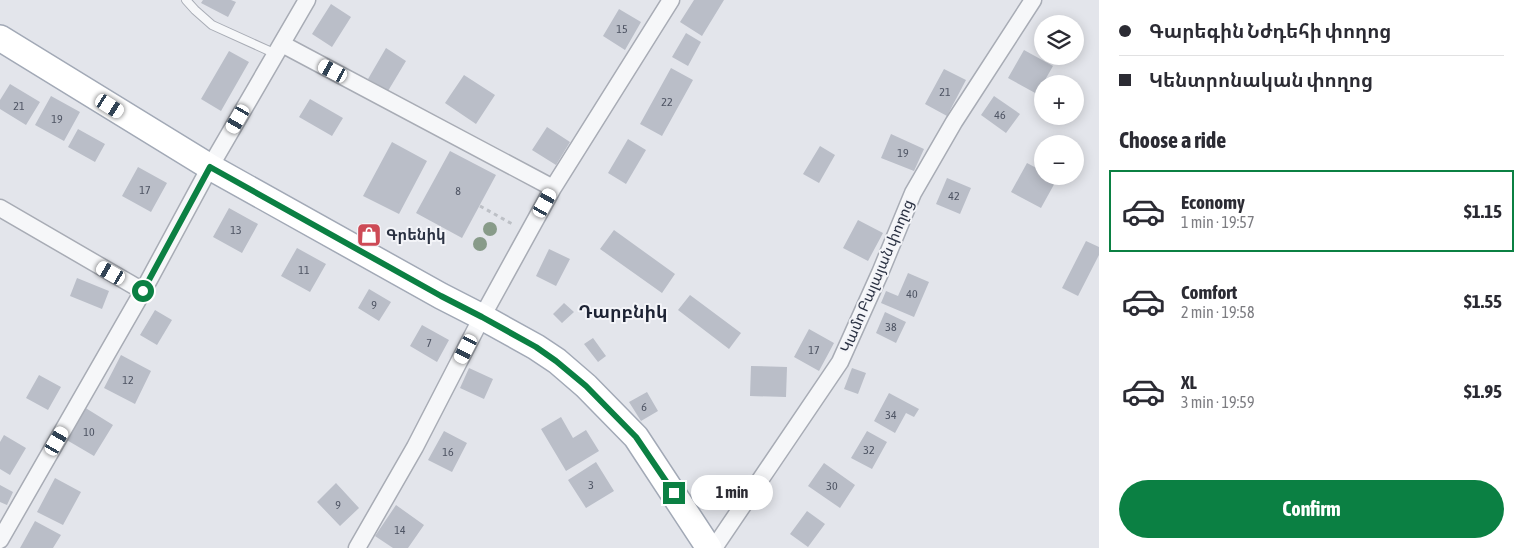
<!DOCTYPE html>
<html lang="en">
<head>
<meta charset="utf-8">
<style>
  :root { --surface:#fff; --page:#f2f2f3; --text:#2b2b33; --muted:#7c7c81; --line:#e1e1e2; --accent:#0b8043 }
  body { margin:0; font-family:"Asap Condensed","Noto Sans Armenian",sans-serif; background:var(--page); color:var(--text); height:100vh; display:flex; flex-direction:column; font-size:19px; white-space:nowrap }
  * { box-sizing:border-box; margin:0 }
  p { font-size:16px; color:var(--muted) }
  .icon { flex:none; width:28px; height:28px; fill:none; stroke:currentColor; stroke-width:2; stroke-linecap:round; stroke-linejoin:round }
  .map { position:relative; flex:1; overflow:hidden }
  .panel { display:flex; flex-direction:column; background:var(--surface); width:425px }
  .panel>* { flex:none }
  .top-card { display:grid; align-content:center; height:110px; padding:0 20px; background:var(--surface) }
  .fabs { position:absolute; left:1034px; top:15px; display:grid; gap:10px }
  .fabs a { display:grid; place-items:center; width:50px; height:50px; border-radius:50%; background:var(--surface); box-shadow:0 2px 12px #0003; font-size:25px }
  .end { position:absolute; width:22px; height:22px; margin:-11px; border:6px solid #0b8043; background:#fff; box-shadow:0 0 0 2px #fff }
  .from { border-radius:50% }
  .bubble { position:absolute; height:35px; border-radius:18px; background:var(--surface); box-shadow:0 2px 12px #0003; font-size:16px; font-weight:700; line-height:35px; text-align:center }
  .car { position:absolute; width:15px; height:30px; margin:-15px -8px; border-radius:6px; box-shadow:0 0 4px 1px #0007; background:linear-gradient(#fff 24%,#345 0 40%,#fff 0 76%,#345 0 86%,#fff 0) }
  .top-card b { display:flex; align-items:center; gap:18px; height:48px; font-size:19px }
  .top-card b+b { border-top:1px solid var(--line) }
  .top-card i { width:12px; height:12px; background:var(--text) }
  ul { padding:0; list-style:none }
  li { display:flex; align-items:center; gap:15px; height:82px; margin:0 10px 8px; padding:0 10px; border:2px solid transparent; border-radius:0px }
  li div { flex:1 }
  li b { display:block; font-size:19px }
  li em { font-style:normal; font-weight:700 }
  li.current { border-color:var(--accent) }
  li>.icon { width:45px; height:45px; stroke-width:1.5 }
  h2 { padding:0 20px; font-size:22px; line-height:60px }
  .cta { display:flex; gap:10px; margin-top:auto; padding:10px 20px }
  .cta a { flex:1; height:58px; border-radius:30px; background:var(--accent); color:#fff; font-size:20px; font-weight:700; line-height:58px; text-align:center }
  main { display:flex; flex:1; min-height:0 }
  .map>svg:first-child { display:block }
  .building { fill:#babec8 }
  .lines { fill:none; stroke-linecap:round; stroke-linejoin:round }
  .lane-casing { stroke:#a8acb5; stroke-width:10 }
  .street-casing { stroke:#a8acb5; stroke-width:19 }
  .primary-casing { stroke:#a2a9b6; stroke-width:28 }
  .path { stroke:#bdc0c6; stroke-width:3; stroke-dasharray:4 4; stroke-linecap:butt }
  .lane { stroke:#f6f7f9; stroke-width:8 }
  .street { stroke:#f6f7f9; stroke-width:16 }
  .primary { stroke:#fff; stroke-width:25 }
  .tree { fill:#889b89 }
  .route { stroke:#0b8043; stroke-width:6 }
  .labels { text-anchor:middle; stroke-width:4; stroke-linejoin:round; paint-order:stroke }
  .number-label { font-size:12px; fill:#4f5564 }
  .poi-label { font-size:15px; font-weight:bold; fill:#2b3243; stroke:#f3f4f8; text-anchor:start }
  .street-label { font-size:15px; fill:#2b3243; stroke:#f3f4f8 }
  .quarter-label { font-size:18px; font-weight:bold; fill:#1d2334; stroke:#f3f4f8 }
</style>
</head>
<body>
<main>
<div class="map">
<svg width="1099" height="548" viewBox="0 0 1099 548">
  <rect width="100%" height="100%" fill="#e3e5eb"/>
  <path class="building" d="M203,0H231L236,2L228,17L201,3Z
    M694,0H724L702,36L680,22Z
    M331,4L351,17L332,47L312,34Z
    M619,9L641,22L625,50L603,36Z
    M686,33L701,42L688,66L672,57Z
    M386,48L406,61L388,91L368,79Z
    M1024,50L1053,66L1037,94L1008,78Z
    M229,51L249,62L221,111L201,99Z
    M671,68L693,80L662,136L640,124Z
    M944,69L966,80L947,116L925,104Z
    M464,75L495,95L476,124L445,103Z
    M10,84L40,102L26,125L0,109V100Z
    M51,96L80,112L64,141L35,125Z
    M994,96L1020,114L1006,133L981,115Z
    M310,99L343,118L332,136L299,117Z
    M547,127L570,142L556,165L532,150Z
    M78,129L105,144L95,162L68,147Z
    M891,134L924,149L914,171L881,158Z
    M628,139L646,150L626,184L608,173Z
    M392,142L427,161L399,214L363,196Z
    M820,146L835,155L819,183L803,174Z
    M450,151L496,175L462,238L416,213Z
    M1027,163L1042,171V176H1052L1057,179L1041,208L1011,192Z
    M138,167L167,183L151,212L122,196Z
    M947,178L971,188L960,214L936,204Z
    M229,208L258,224L242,253L213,237Z
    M858,220L883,233L868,261L843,248Z
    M614,230L675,274L662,293L600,249Z
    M1086,241L1099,247V255L1078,296L1062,288Z
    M297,248L326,264L310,292L281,276Z
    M549,249L570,259L556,286L536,276Z
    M908,273L929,282L914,317L881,303L886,291L898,296Z
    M77,278L109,291L102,309L70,296Z
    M369,289L391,302L379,321L358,308Z
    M690,295L741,333L729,349L678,310Z
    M564,303L574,312L562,323L553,314Z
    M155,310L172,320L157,345L140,335Z
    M885,312L906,322L896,343L876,333Z
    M422,325L449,340L437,362L410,346Z
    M809,329L834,343L819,371L794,357Z
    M593,338L606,356L598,362L584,344Z
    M121,355L151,371L135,404L104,388Z
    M751,366L787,367L786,397L750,396Z
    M469,368L493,379L484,399L460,388Z
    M852,368L866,373L858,394L844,389Z
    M39,375L61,387L48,410L26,398Z
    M647,392L658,411L641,421L629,402Z
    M889,393L919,409L914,417L906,413L895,433L874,421Z
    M84,407L113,425L94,456L65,439Z
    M561,417L573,438L586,430L599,451L566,471L541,429Z
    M444,431L467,443L452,472L428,460Z
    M867,431L887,442L872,469L851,458Z
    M4,435L26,448L10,475L0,469V442Z
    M596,462L614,491L586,508L568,480Z
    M824,463L855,485L840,508L808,486Z
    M55,478L81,492L63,525L37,512Z
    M336,483L359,508L340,526L317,502Z
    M0,485L13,492L7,505L0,502Z
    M396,505L424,525L408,548H393L375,536Z
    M807,511L825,524L808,547L790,534Z
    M35,521L61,535L53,548H20Z"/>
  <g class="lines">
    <defs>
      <path id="lane" d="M186,0L195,10L212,25L276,54"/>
      <path id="street" d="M282,44L553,188
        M0,208L143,291
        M0,540L143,291L210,167L307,0
        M357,548L415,447L482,317L553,188L671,0
        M714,548L840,362L880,273L913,193L954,122L1033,0"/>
      <path id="primary" d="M0,38L210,167L441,296L482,317L536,347L557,361L586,386L636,437L709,548"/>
    </defs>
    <use href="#lane" class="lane-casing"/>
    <use href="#street" class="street-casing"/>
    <use href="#primary" class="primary-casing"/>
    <path class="path" d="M480,206L514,225"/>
    <use href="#lane" class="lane"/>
    <use href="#street" class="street"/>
    <use href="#primary" class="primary"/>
  </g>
  <g class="tree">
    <circle cx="490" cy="229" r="7"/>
    <circle cx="480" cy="244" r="7"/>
  </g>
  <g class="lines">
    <path class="route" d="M143,291L210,167L441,296L482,317L536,347L556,361L586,386L636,437L674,493"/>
  </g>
  <defs>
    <symbol id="shop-square" viewBox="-11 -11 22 22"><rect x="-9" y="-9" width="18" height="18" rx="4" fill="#cd4a56" stroke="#f3f4f8"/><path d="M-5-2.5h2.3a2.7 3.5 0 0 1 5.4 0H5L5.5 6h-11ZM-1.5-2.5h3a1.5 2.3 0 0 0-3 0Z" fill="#fff"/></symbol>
  </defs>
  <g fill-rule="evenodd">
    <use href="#shop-square" x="355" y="221" width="28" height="28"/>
  </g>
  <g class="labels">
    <g class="number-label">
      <text x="622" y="33">15</text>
      <text x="945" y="96">21</text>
      <text x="667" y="106">22</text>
      <text x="19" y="110">21</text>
      <text x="1000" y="119">46</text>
      <text x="57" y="123">19</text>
      <text x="903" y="157">19</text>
      <text x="145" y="194">17</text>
      <text x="458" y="195">8</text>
      <text x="954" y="200">42</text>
      <text x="236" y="234">13</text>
      <text x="304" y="274">11</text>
      <text x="912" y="298">40</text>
      <text x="374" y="309">9</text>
      <text x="891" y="331">38</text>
      <text x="429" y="347">7</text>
      <text x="814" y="354">17</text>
      <text x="128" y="384">12</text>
      <text x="644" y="411">6</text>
      <text x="891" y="419">34</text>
      <text x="89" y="436">10</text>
      <text x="869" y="454">32</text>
      <text x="448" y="456">16</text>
      <text x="591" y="489">3</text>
      <text x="832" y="490">30</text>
      <text x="338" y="509">9</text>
      <text x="400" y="534">14</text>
    </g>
    <g class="poi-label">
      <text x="386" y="240">Գրենիկ</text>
    </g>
    <g class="street-label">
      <text transform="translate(877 276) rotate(-67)" y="5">Կամո Բալայան փողոց</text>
    </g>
    <g class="quarter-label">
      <text x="623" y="318">Դարբնիկ</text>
    </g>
  </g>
</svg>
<div class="fabs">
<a><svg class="icon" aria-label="layers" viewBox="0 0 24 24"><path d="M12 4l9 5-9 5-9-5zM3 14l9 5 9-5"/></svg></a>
<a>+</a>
<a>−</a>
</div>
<i class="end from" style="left:143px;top:291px"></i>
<i class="end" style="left:674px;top:493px"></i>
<div class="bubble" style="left:691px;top:475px;width:82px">1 min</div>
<i class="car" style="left:333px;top:71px;rotate:298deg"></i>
<i class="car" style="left:110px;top:106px;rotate:122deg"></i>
<i class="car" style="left:238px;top:119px;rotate:210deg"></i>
<i class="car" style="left:545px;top:203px;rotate:29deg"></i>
<i class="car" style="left:111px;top:273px;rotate:300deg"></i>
<i class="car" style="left:466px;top:349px;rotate:207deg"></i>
<i class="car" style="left:57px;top:441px;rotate:30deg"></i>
</div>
<section class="panel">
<div class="top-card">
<b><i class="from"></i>Գարեգին Նժդեհի փողոց</b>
<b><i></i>Կենտրոնական փողոց</b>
</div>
<h2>Choose a ride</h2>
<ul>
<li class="current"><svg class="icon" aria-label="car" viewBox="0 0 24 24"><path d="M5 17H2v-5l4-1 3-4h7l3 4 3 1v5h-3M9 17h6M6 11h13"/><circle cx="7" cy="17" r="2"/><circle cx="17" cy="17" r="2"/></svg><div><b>Economy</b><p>1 min · 19:57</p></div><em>$1.15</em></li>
<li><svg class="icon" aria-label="car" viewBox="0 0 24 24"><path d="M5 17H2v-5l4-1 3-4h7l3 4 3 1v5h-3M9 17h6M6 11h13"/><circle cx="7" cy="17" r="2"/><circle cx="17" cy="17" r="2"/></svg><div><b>Comfort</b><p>2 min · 19:58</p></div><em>$1.55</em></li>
<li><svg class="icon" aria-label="car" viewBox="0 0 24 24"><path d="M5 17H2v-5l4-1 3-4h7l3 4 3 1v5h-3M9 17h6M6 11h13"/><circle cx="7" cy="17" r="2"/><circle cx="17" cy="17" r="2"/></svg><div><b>XL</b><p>3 min · 19:59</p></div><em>$1.95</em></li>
</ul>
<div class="cta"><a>Confirm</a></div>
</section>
</main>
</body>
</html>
